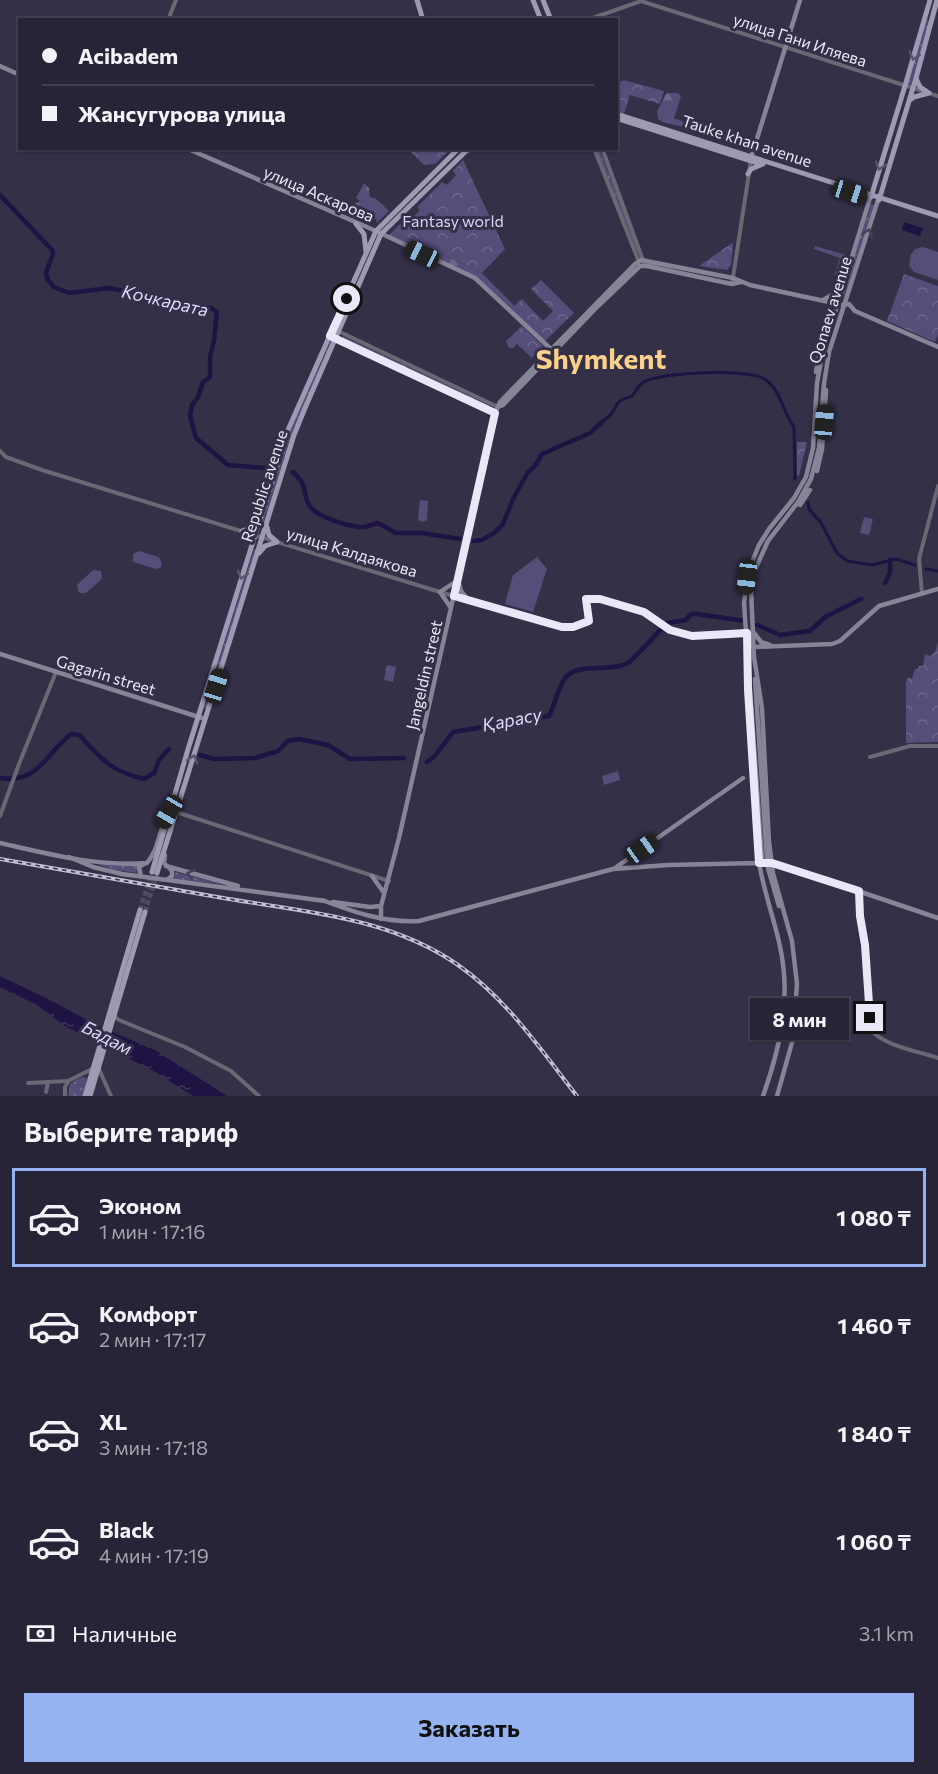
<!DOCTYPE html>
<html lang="ru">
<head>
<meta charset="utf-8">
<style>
  :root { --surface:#262436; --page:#323042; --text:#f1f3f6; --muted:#a4a4ad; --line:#424151; --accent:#95b2f1 }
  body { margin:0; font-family:Commissioner,sans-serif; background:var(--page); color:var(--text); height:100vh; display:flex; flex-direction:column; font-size:22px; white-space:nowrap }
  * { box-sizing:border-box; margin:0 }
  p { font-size:20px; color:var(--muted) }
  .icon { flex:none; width:33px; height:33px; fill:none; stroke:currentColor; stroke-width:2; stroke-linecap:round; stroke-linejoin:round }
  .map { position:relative; height:1096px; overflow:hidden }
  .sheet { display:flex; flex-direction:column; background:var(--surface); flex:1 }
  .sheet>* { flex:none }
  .guide { position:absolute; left:18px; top:18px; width:600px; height:132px; border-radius:0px; box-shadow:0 2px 4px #0004,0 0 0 2px var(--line); display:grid; align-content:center; height:132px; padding:0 24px; background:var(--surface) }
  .end { position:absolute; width:27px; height:27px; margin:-14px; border:8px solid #e9e8f8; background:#111; box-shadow:0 0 0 3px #111 }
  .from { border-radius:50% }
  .bubble { position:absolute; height:42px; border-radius:0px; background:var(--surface); box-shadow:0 2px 4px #0004,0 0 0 2px var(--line); font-size:20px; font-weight:700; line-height:42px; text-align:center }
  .car { position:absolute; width:18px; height:36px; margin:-18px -9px; border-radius:8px; box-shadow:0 0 4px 2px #0007; background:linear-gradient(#222 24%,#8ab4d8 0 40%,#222 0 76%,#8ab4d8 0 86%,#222 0) }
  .guide b { display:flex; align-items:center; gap:21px; height:57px; font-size:22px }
  .guide b+b { border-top:2px solid var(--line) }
  .guide i { width:15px; height:15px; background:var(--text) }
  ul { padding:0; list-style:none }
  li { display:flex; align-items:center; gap:18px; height:99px; margin:0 12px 9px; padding:0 12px; border:3px solid transparent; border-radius:0px }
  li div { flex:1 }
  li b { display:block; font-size:22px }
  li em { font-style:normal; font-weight:700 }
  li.current { border-color:var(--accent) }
  li>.icon { width:54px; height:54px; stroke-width:1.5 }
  h2 { padding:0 24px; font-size:27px; line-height:72px }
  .pay { display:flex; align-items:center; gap:15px; height:66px; padding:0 24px; font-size:22px }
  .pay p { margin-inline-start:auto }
  .primary-button { display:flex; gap:12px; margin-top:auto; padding:12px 24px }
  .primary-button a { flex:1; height:69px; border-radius:0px; background:var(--accent); color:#111; font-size:24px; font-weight:700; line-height:69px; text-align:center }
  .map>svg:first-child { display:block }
  .grass { fill:url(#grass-dots) }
  .forest { fill:url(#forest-firs) }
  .park { fill:url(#park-crowns) }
  .pitch { fill:#544e78 }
  .water { fill:url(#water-ripples) }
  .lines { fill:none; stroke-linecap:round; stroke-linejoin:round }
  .canal { stroke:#1e1342; stroke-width:3 }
  .river { stroke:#1e1342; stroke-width:4.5 }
  .primary-tunnel { stroke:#4e4c62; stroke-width:5; stroke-dasharray:5 2.5; stroke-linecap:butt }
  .tertiary { stroke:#696874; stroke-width:4 }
  .secondary { stroke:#868598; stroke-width:4.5 }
  .primary { stroke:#9d9bb3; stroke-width:5 }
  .rail-casing { stroke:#c1bfd1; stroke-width:4 }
  .rail { stroke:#333048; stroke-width:1.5; stroke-dasharray:4.5; stroke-linecap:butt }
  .oneway { stroke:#58556d }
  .oneway2 { stroke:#444158 }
  .route { stroke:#e9e8f8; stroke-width:8 }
  .labels { text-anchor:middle; stroke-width:6; stroke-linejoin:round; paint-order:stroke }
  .street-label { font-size:16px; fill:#e9e8f8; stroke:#333048 }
  .park-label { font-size:16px; fill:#d9d6f8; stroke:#333048 }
  .water-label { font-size:18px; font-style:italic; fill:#dedbfd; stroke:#333048 }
  .town-label { font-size:28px; font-weight:bold; fill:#fbd08a; stroke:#333048 }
</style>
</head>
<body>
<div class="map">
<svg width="938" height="1096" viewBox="0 0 938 1096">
  <defs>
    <pattern id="grass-dots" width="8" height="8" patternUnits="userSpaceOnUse" patternTransform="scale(1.5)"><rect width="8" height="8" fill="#544e78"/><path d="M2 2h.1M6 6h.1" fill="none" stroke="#6d688c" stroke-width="1.8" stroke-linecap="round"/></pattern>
    <pattern id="forest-firs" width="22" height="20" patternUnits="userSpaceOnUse" patternTransform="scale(1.5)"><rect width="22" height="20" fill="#544e78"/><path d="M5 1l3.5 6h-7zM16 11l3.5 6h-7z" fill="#6d688c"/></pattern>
    <pattern id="park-crowns" width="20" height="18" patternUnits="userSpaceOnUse" patternTransform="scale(1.5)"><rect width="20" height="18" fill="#544e78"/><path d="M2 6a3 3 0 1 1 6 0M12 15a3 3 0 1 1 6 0" fill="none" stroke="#6d688c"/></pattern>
    <pattern id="water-ripples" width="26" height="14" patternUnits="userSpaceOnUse" patternTransform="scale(1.5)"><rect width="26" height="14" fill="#1e1342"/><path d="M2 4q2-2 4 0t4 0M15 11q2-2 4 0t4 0" fill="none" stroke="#3f355e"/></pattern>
  </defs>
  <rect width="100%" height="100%" fill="#333048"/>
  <path class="grass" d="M927,20L930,21L911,85L908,84Z
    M596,149H599L640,251L637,252Z
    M871,204L874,205L844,298L841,297Z
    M331,340L333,341L291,435L263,524H261L289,434Z
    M254,549H256L206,709L204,708Z
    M82,859L137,865V873L115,870Z
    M175,872L222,884L174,879Z
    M85,1077L87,1079L83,1096H68L70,1084L77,1079Z"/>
  <path class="forest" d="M669,93H678L681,96L674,118L693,126L695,130L663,122L658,119L657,112L666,94Z
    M364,183L369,188L370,197L375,198L389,211L377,223L376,219L364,213L362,206L359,207L354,204L360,201L356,198Z
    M393,231L482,273L547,339L544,342L477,277L389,236Z
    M815,246L846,255L840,276L835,275L840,258L814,249Z
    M343,336L489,405L487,408L342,338Z"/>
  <path class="park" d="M624,80L664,91L660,104L630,95L624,114L617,111V83Z
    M408,149H451L435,164L424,165Z
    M463,160L505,249L482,273L393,231L409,215L412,218L420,210L417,207L442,182L447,185L456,175L453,171Z
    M732,243L733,244L731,265L727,270L699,266Z
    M904,274L938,286V335L935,342L887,321Z
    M541,280L574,313L547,339L514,306L522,299L543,321L553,311L531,289Z
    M522,326L543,346L532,358L517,344L513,348H509L506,341Z
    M797,442H807L799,476L797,475Z
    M938,642V742L906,743V683L908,677L912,679L915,669H918L919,666H923L925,654L930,656L935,652Z
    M387,665L396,667L393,682L384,680Z"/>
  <path class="pitch" d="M923,247L938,252V280L914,272L909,266L911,254L915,249Z
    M420,500L428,501L427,520L422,522L418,520Z
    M864,517L873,519L869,535L860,533Z
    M139,551L159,557L162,564L160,568L156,569L136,563L133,561V554Z
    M537,557L547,569L533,612L505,604L513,575Z
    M93,570L101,571L102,579L86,593H80L78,591L77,585Z
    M618,771L620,780L604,785L602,776Z"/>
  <path class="water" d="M904,222L923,228L920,236L902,230Z
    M0,976L52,1001L100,1027L155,1050L227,1096H193L157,1073L65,1026L37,1005L0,987Z"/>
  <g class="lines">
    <path class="canal" d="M602,422C605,419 609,417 612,413C615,409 616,404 620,401C623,398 629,398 632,396C637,391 637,385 644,382C660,372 751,368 766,380C781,391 783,412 794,427L795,479
      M808,502L809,509L821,523
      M820,521L837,553L847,561L872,565L896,559L915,565
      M926,569L938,571"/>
    <path class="river" d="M0,195L52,250L53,254L46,273L48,280L54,287L69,293L109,288L211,308L217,312L214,341L210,356V377L203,382L198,397L192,405L190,415L196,438L228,465L267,468
      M293,472C310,488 301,491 309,505C316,517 351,528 365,527C369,526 374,524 378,523L396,533H422L460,539
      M474,541L482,540L494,533L503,524L513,499L528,472L535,466L542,454L590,433L602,422
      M885,583L890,573V560
      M757,625L776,633
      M780,635L810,631L825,617L861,599
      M200,755L214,759L255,758L278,751L288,741L299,739L328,745L350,759L404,758
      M427,762L434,757L453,732L549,716C555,704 558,687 566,677C580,662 609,673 628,663C633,660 661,629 667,623L686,620L691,614H696L746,621
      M0,778C39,784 46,753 71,734L79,735C102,759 110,771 144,779L154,773L159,760L169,749"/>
    <path class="primary-tunnel" d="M140,910L152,872
      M145,912L157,874"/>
    <path class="tertiary" d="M168,20L176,0
      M587,20L641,1L938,96
      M594,148L639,262
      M602,148L644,263
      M732,284L751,160
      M338,331L498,407
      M334,338L495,413
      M0,451L6,457L42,470L440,592L562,627H573L589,621L586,599H600L643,612L670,630L692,636L747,633
      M922,593L919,559L938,486
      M870,757L910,746H938
      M176,812L389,881
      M0,816L19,764L56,672
      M859,891L860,916L865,945L871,1029C880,1045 921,1052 938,1058
      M114,1016L119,1020L185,1047L231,1071L259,1096
      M99,1069L111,1096
      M28,1083L68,1081L92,1069
      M46,1092L48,1083
      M65,1096V1087L68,1082"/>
    <path class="secondary" d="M0,66L20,75
      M186,148L376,231L475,278L554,352
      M751,158L800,0
      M823,300L839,291
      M816,372L822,342
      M498,407L503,405L597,307L640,266H647L732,284L741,282
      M817,471L822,449L826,390
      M800,505L810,490
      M451,608L440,592L458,580L461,591L468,600
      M754,633L761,642L770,645
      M753,647L832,644L840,641L879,606L938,589
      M0,654L205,719
      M755,679L767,859
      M0,843C48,854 98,867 147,863C159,850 159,829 168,814
      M165,855L164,863L172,871V876L168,879
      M69,857L93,867L122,874L325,901
      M762,858L744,603L749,569L759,545L769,529L794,498L806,477L813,448L817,383L822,355L870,198
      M759,862C763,889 773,915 779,942C792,996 781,1045 763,1096
      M166,866L238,886
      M615,868L743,778
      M768,868L779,906
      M372,876L384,893
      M141,877L139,867L144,864
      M322,900C354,912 384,923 419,921L613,869L668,865L759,863H772L793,869L938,918
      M333,902L370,907L381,906
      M381,919V906L399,838L495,413L500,402L635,264L641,260L733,278L750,285L843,305L849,304L855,311L938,347
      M777,1096L793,1039L797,984L792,941L773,873L769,842L762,708L754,657L751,589L754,572L768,541L798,502L811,479L819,448L824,384L829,352L878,200"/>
    <path class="primary" d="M417,0L423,20
      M533,0L541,20
      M543,0L551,20
      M910,100L914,97L929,93L920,87L916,78
      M616,114L938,216
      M616,118L758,163
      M748,174L751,169L763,164
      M871,197L905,86L930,0
      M879,200L916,78L937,0
      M356,224L364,234L366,252
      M267,527L269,535L277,542
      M242,531L250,528L258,520
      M259,553L265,546L277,542
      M152,872L189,746L288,430L376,231L459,148
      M157,873L294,435L305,408L381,234L465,152L471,148
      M85,1096L140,910
      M90,1096L145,912"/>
    <defs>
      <path id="rail" d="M0,859C76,872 152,886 229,899C307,912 391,918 458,965C507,999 541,1050 577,1096"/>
    </defs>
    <use href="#rail" class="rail-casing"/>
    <use href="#rail" class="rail"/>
  </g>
  <defs><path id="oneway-chevron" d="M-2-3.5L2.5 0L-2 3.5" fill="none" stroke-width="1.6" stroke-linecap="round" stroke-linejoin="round" transform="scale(1.5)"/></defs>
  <g class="oneway">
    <use href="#oneway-chevron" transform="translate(914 56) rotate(107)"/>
    <use href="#oneway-chevron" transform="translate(880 166) rotate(107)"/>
    <use href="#oneway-chevron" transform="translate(242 575) rotate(107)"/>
    <use href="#oneway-chevron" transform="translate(193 759) rotate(-73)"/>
  </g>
  <g class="oneway2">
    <use href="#oneway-chevron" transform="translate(868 233) rotate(-72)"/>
    <use href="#oneway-chevron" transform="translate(191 874) rotate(-166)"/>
  </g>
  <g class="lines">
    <path class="route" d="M347,299L330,336L495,413L454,596L562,627H573L589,621L586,599H600L644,612L670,630L692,636L747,633L748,690L759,863H772L859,891L860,916L865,945L870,1018"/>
  </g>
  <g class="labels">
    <g class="street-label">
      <text transform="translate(800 40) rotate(18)" y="6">улица Гани Иляева</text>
      <text transform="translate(747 141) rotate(18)" y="6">Tauke khan avenue</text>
      <text transform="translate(319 194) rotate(23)" y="6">улица Аскарова</text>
      <text transform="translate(830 310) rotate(-73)" y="6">Qonaev avenue</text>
      <text transform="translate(264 486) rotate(-72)" y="6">Republic avenue</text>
      <text transform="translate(352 552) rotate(17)" y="6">улица Калдаякова</text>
      <text transform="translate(106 675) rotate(17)" y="6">Gagarin street</text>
      <text transform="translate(424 675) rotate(-77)" y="6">Jangeldin street</text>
    </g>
    <g class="park-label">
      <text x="453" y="227">Fantasy world</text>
    </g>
    <g class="water-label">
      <text transform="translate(165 301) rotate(13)" y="6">Кочкарата</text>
      <text transform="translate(512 720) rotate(-11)" y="6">Қарасу</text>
      <text transform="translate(107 1038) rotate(27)" y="6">Бадам</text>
    </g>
    <g class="town-label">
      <text x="601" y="369">Shymkent</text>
    </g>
  </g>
</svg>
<i class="end from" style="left:347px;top:299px"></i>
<i class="end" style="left:870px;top:1018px"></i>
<div class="bubble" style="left:750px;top:998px;width:99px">8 мин</div>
<i class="car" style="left:850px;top:192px;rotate:107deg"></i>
<i class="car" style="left:422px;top:254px;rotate:295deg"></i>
<i class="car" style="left:824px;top:422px;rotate:5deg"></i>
<i class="car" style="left:747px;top:577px;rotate:187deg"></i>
<i class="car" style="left:216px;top:686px;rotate:17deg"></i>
<i class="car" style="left:169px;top:812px;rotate:210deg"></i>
<i class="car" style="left:642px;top:849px;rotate:55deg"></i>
<div class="guide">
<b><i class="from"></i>Acibadem</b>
<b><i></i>Жансугурова улица</b>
</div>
</div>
<section class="sheet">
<h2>Выберите тариф</h2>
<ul>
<li class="current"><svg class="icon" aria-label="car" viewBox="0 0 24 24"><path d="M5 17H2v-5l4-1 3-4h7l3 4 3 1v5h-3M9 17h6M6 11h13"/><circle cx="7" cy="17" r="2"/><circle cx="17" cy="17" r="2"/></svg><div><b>Эконом</b><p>1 мин · 17:16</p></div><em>1 080 ₸</em></li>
<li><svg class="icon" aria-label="car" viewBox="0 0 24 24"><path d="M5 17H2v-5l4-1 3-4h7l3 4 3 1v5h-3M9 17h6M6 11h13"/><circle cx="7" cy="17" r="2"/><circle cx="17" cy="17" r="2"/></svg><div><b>Комфорт</b><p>2 мин · 17:17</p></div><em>1 460 ₸</em></li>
<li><svg class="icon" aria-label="car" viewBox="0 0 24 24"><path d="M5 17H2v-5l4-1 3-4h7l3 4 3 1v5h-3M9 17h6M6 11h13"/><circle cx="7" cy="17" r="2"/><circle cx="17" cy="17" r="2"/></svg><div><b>XL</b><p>3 мин · 17:18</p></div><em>1 840 ₸</em></li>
<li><svg class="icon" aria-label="car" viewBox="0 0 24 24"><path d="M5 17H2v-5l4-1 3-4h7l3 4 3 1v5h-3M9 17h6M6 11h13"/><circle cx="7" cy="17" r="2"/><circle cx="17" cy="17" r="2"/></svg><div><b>Black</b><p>4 мин · 17:19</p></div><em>1 060 ₸</em></li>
</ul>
<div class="pay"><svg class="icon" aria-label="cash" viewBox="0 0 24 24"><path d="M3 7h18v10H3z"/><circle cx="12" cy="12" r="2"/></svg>Наличные<p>3.1 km</p></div>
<div class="primary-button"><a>Заказать</a></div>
</section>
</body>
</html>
